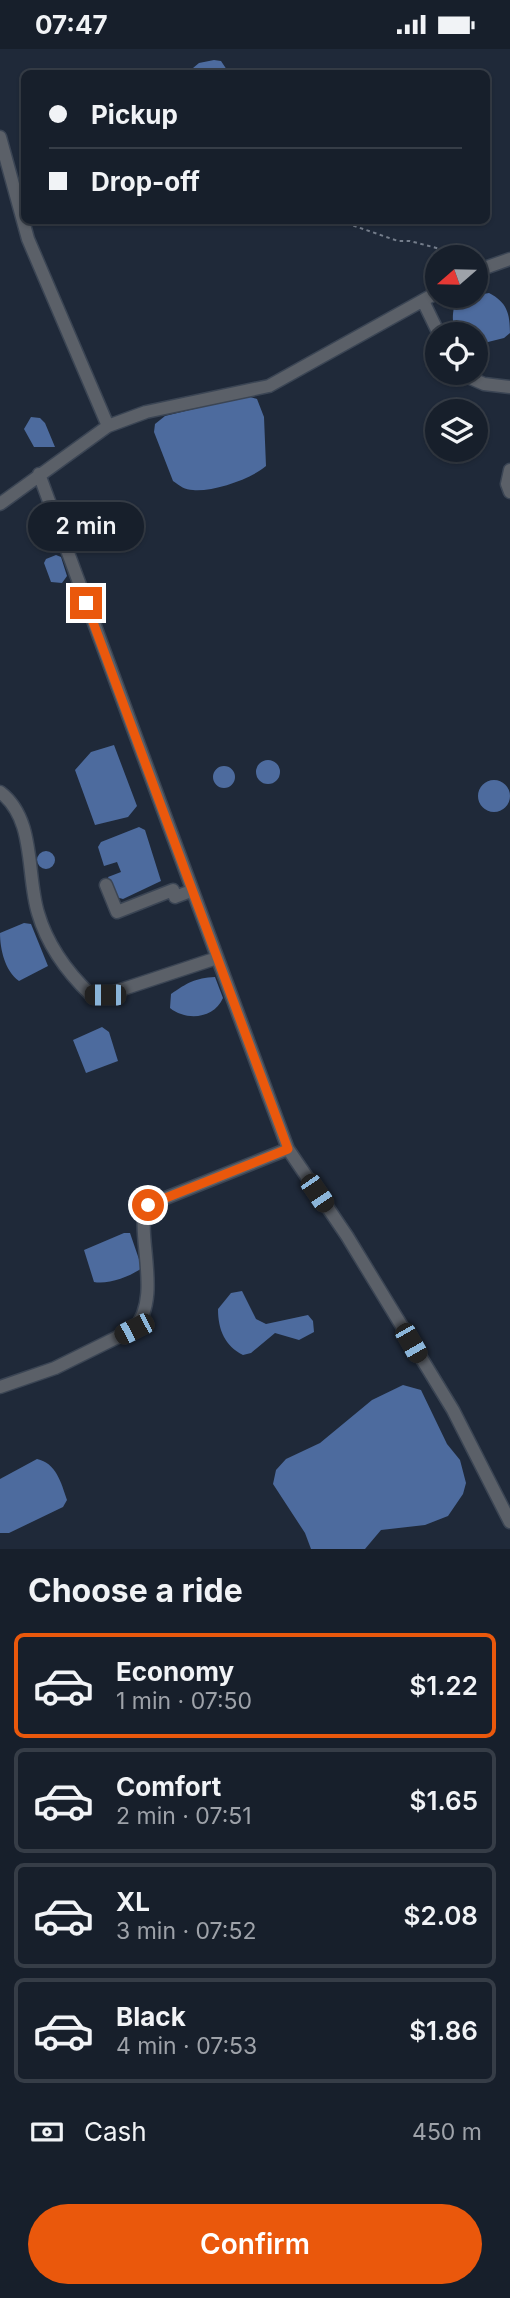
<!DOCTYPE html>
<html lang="en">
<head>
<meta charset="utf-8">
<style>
  :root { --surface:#171f2b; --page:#202733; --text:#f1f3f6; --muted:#9ea2a9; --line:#363d47; --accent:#ea580c }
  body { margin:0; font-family:Inter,sans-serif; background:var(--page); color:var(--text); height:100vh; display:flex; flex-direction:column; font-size:26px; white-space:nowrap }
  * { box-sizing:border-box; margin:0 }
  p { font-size:23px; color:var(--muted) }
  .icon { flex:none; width:38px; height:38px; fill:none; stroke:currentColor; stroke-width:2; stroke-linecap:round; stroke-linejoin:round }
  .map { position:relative; height:1500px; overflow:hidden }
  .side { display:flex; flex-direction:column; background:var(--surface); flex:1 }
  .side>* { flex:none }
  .top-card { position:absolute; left:21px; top:21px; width:469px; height:154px; border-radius:10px; box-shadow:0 2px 5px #0004,0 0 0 2px var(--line); display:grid; align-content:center; height:154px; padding:0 28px; background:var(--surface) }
  .needle { width:46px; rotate:250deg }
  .fabs { position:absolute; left:425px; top:196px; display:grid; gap:14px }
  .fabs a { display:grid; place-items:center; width:63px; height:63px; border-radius:50%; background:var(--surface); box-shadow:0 2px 5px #0004,0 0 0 2px var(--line); font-size:35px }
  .end { position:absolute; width:32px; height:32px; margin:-16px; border:9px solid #ea580c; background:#fff; box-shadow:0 0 0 4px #fff }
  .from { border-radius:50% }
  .bubble { position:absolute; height:49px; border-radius:24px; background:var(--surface); box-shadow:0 2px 5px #0004,0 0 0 2px var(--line); font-size:23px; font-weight:600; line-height:49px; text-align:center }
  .car { position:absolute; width:21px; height:42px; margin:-21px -10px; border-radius:9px; box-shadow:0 0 5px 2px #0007; background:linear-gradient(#222 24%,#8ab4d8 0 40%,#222 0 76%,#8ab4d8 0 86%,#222 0) }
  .top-card b { display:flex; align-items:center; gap:24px; height:66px; font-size:26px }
  .top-card b+b { border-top:2px solid var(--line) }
  .top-card i { width:18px; height:18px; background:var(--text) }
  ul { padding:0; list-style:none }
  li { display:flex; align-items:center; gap:21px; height:105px; margin:0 14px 10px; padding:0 14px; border:4px solid var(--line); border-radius:10px }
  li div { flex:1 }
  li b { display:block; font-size:26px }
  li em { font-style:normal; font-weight:600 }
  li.on { border-color:var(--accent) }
  li>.icon { width:63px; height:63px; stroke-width:1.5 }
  h2 { padding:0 28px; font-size:32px; line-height:84px }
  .pay { display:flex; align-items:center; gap:18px; height:77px; padding:0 28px; font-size:26px }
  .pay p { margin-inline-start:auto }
  .button { display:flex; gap:14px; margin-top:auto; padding:14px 28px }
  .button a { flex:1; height:80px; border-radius:42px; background:var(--accent); color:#fff; font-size:28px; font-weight:600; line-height:80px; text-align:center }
  .status { display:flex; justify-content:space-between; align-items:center; height:49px; padding:0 35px; background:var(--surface); direction:ltr }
  .status svg { height:19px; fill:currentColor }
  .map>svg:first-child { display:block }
  .water { fill:#4d6b9e }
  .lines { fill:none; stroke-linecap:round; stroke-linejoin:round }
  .minor-casing { stroke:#3b4554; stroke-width:15 }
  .path { stroke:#747d8b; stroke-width:2; stroke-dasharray:3.5 3.5; stroke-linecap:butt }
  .minor { stroke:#5b6068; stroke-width:12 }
  .route { stroke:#ea580c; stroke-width:9 }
</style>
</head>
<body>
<div class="status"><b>07:47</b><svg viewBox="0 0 49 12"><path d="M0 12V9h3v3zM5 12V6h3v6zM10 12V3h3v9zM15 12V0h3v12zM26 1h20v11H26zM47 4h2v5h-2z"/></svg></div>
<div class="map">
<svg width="510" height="1500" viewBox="0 0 510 1500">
  <rect width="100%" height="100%" fill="#1f2939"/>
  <path class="water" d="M214,11L221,12L229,24H187L199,14Z
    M489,244C507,253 510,265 510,284L504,289L476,296V285H459C452,277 452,269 454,258L466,248Z
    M247,347L257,350L264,368L266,417C251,430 213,443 193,441C185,441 180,437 173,432L154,383L155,375L165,367Z
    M31,368L40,369L45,374L55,398H34L24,380Z
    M56,506L61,508L67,527L62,534L51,533L44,514L46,510Z
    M114,696L137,757L128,768L95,776L75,721L91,703Z
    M256 723a12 12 0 1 1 24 0a12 12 0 1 1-24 0Z
    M213 728a11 11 0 1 1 22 0a11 11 0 1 1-22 0Z
    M478 747a16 16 0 1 1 32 0a16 16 0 1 1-32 0Z
    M139,778L145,781L161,832L123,850L116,848L108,828L121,823L117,813L104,817L98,798L101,793Z
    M37 811a9 9 0 1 1 18 0a9 9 0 1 1-18 0Z
    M24,874L31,875L48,917L19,932C5,922 0,900 0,884Z
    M215,928L223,949C214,970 186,972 170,959L171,945C187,934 195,929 215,928Z
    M102,978L109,983L118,1012L86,1024L73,991Z
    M124,1184H130L142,1219C131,1227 108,1236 94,1233L84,1201Z
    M242,1242L256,1270L266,1275L308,1266L313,1272L314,1283L299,1291L275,1284L251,1304L243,1306C225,1297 218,1281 218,1260L231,1244Z
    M403,1336L421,1341L447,1395L460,1411L466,1434L463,1445L448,1467L425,1476L381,1481L365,1500H311L305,1484L273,1435L276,1421L286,1410L320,1394L372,1351Z
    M37,1410C56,1414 61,1433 67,1451L63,1458L9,1484H0V1430Z"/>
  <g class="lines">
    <defs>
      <path id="minor" d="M0,88L28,190L108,377
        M476,222L510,210
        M423,252L439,285
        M459,324L484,335L510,338
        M510,421L507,435L510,443
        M39,425L288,1100L347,1187L453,1361L510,1473
        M0,455L108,377L146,363L269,337L438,243
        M0,743C36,770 26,825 38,864C47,895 68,924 91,946H105L217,909
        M106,836L117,863L173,841L175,848L191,842
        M0,1338L55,1319L134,1280C164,1247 133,1179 148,1156L288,1100"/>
    </defs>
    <use href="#minor" class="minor-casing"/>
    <path class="path" d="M340,172L398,192H410L448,202L458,208"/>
    <use href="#minor" class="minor"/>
  </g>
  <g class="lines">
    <path class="route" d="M86,554L288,1100L148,1156"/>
  </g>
</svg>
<div class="fabs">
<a><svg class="needle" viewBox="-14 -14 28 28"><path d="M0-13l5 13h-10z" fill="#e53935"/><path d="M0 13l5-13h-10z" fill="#9ea2a9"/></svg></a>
<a><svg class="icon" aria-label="locate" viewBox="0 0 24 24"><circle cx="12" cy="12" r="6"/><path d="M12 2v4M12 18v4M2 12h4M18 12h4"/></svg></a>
<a><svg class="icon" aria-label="layers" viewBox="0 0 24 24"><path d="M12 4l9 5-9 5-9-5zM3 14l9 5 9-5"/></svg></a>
</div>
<i class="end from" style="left:148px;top:1156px"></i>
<i class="end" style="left:86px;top:554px"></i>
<div class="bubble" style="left:28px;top:453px;width:116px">2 min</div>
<i class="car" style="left:105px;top:946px;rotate:270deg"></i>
<i class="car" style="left:317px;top:1144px;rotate:146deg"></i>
<i class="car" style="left:134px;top:1280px;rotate:243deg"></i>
<i class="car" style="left:411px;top:1294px;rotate:150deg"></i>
<div class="top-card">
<b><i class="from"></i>Pickup</b>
<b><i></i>Drop-off</b>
</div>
</div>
<section class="side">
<h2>Choose a ride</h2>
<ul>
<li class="on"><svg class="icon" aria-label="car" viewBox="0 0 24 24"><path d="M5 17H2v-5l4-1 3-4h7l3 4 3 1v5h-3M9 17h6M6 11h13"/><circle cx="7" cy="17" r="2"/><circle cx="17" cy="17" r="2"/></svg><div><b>Economy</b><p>1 min · 07:50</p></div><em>$1.22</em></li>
<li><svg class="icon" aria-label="car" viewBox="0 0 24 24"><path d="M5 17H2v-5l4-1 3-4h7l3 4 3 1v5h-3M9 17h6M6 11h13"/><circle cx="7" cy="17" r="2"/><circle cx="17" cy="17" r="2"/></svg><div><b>Comfort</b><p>2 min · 07:51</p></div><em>$1.65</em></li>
<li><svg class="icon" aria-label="car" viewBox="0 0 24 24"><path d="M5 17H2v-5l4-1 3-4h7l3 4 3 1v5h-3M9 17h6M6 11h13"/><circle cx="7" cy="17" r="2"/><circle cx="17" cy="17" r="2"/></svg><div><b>XL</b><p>3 min · 07:52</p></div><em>$2.08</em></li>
<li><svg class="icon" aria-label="car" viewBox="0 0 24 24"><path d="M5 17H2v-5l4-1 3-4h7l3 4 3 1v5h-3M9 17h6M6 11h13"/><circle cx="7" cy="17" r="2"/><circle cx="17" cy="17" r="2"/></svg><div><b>Black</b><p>4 min · 07:53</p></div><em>$1.86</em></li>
</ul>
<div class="pay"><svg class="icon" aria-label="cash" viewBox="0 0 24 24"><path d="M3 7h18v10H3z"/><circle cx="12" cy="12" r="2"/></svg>Cash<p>450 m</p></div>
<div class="button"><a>Confirm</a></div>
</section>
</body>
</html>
